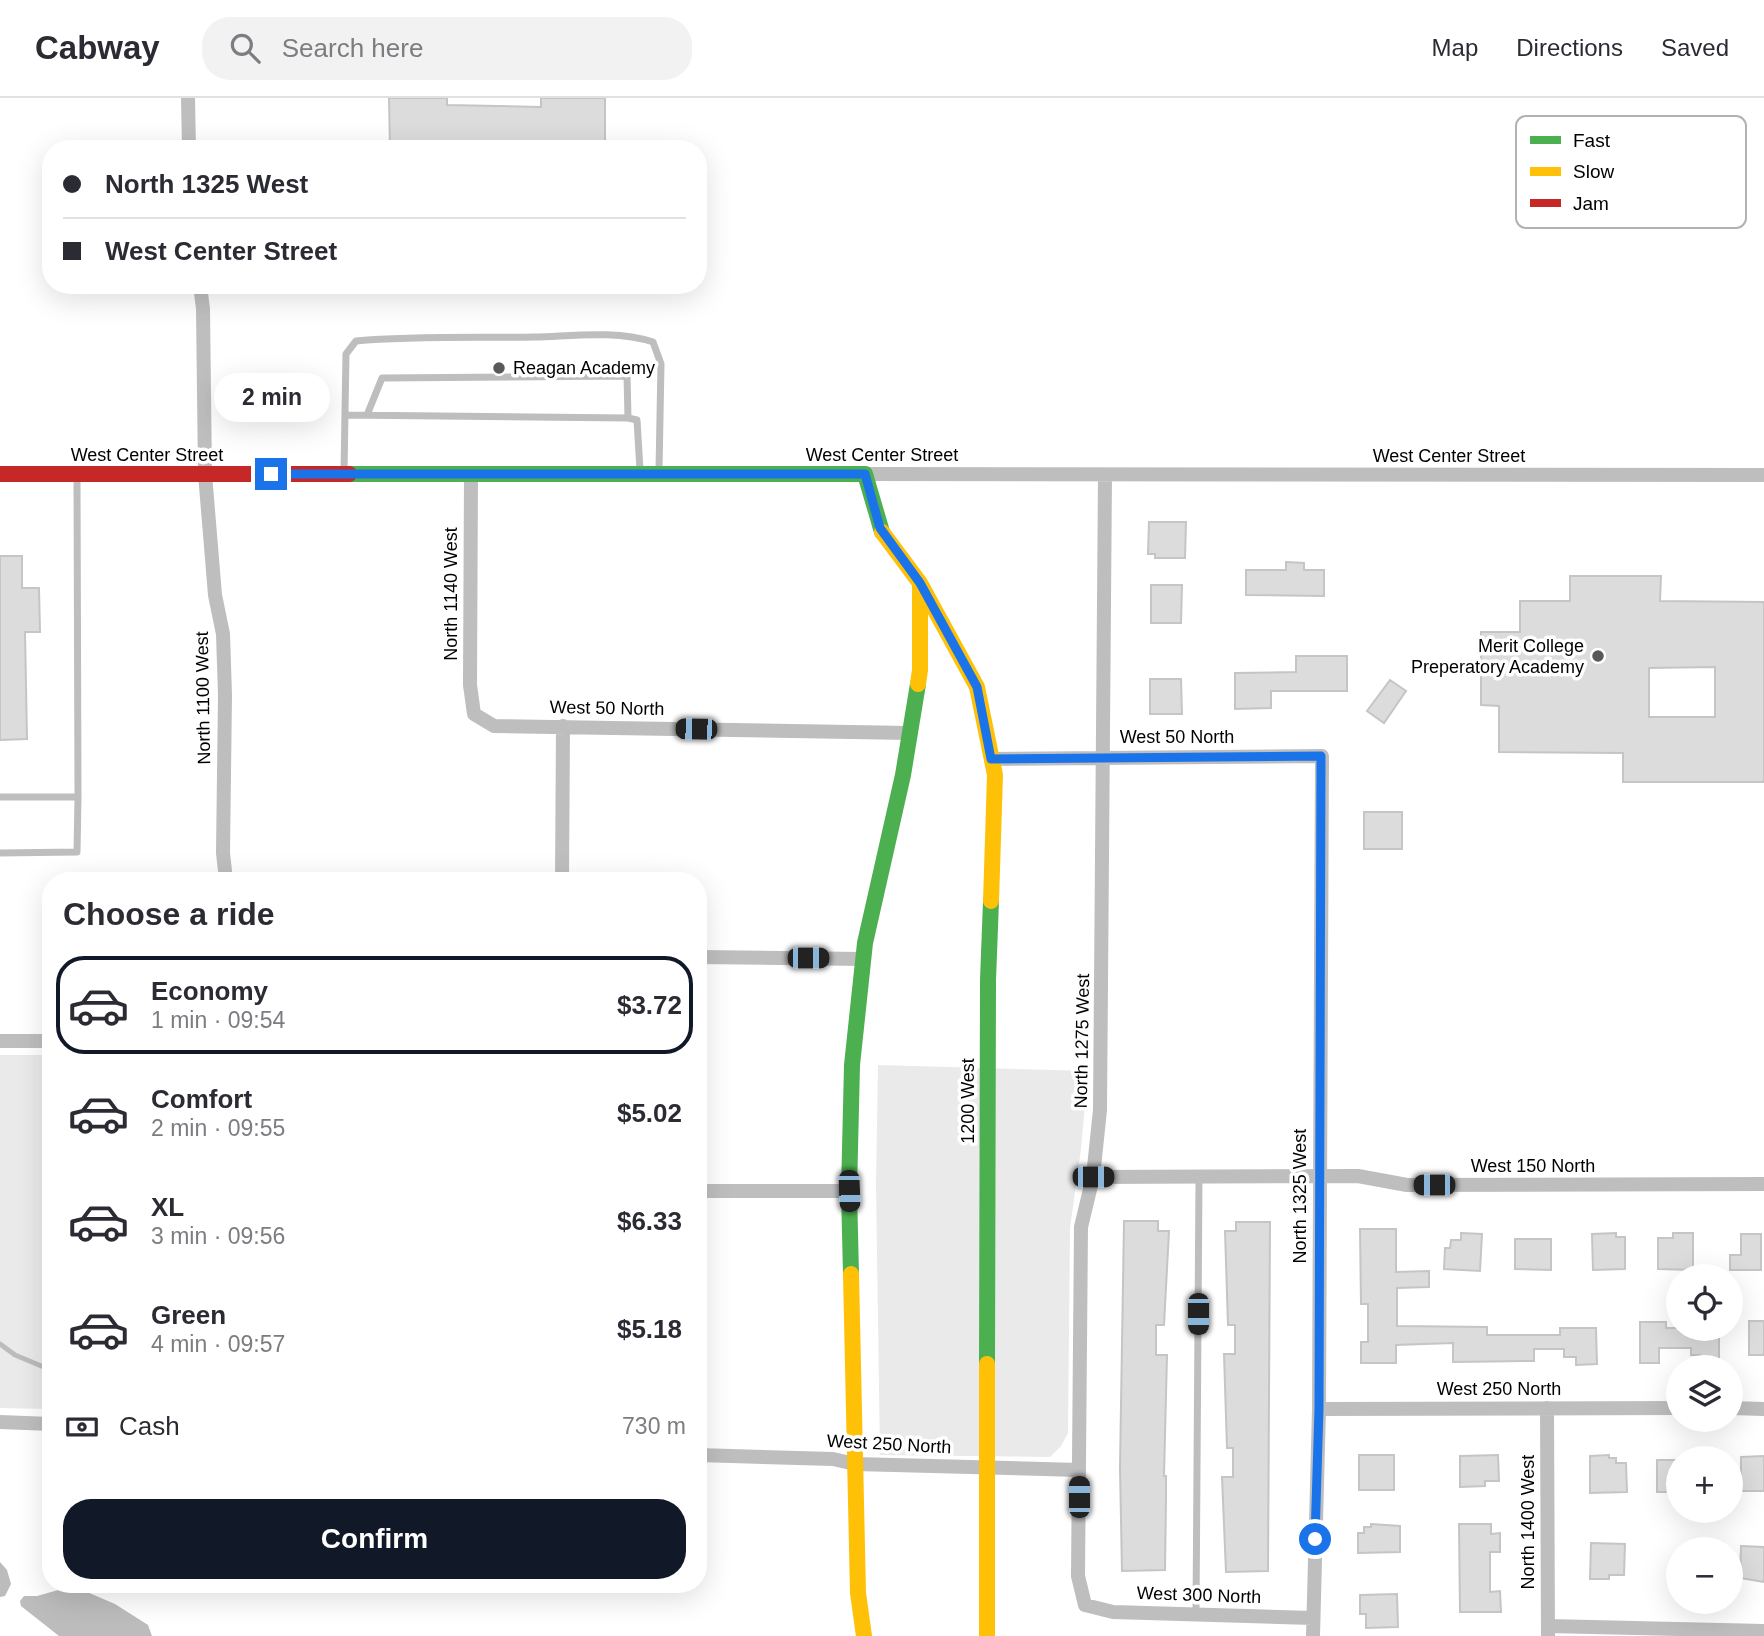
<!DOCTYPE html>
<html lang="en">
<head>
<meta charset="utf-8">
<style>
  :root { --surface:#fff; --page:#f2f2f3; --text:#2b2b33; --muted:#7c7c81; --line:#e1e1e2; --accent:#111827 }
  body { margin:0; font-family:Helvetica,sans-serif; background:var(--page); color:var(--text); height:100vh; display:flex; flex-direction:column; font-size:26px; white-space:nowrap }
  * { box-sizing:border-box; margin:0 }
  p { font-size:23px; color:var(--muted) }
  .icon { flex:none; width:38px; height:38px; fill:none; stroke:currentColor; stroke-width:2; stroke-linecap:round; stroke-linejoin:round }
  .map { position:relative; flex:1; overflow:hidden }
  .sheet { position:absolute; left:42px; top:774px; width:665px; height:721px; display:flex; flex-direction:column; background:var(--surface); border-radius:28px; box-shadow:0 7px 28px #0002 }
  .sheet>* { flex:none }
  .guide { position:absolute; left:42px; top:42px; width:665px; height:154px; border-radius:28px; box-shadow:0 7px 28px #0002; display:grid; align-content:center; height:154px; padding:0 21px; background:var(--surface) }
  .fabs { position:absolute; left:1666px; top:1166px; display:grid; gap:14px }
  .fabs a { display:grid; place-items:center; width:77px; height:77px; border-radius:50%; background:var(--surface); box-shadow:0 7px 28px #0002; font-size:35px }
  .end { position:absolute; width:32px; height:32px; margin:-16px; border:9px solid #1a73e8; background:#fff; box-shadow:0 0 0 4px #fff }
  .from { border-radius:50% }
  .bubble { position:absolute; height:49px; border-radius:24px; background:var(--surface); box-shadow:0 7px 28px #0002; font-size:23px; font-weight:600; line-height:49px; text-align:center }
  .car { position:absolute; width:21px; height:42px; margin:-21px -10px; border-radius:9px; box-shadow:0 0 5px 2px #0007; background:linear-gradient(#222 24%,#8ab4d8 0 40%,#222 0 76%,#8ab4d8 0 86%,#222 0) }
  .guide b { display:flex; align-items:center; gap:24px; height:66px; font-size:26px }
  .guide b+b { border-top:2px solid var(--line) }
  .guide i { width:18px; height:18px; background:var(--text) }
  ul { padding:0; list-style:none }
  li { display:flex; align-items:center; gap:21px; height:98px; margin:0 14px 10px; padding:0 7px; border:4px solid transparent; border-radius:28px }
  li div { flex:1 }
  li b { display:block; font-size:26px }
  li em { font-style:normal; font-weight:600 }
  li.selected { border-color:var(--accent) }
  li>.icon { width:63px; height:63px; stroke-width:1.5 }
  h2 { padding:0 21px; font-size:32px; line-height:84px }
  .pay { display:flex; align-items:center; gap:18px; height:77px; padding:0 21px; font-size:26px }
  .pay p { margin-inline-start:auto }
  .primary-button { display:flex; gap:14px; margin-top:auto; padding:14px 21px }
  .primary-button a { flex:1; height:80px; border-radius:28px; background:var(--accent); color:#fff; font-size:28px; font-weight:600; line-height:80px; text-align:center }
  header { display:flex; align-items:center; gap:42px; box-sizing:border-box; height:98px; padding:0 35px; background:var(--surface); border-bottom:2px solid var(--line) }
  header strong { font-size:33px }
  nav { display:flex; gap:38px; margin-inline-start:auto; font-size:24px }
  .search { width:490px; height:63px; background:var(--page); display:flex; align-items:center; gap:18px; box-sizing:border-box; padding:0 24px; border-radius:28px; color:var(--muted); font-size:26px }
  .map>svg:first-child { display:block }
  .green { fill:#eaeaea }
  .water { fill:#bcbcbc }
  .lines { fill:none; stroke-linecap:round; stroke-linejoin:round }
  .stream { stroke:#bcbcbc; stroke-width:5 }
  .building { fill:#dcdcdc; stroke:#c5c5c5; stroke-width:2; fill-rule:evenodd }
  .lane { stroke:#bebebe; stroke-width:7 }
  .street { stroke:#bebebe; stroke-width:14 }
  .fast { stroke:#4caf50; stroke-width:16 }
  .slow { stroke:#ffc107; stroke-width:16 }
  .jam { stroke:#c62828; stroke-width:16 }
  .route { stroke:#1a73e8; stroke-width:9 }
  .poi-dot { fill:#595959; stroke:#fff; stroke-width:2.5 }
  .labels { text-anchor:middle; stroke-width:7; stroke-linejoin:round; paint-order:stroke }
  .poi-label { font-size:18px; fill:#000; stroke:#fff; text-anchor:start }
  .street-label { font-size:18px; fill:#000; stroke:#fff }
  .key { fill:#fff; stroke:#b2b2b2; stroke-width:2 }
  .key-label { font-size:19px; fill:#000 }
</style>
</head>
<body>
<header>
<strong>Cabway</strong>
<div class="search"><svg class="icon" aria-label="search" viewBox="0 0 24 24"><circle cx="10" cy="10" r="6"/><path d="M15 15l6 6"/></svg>Search here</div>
<nav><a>Map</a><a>Directions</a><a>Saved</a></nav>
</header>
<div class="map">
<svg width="1764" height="1538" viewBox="0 0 1764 1538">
  <rect width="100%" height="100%" fill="#fff"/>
  <path class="green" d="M0,957H51V1311L0,1310Z
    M878,967L1088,973L1081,1051L1070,1130L1068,1335L1061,1348L1050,1359L880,1357L876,1087Z"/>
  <path class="water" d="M0,1464L7,1472L11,1486L5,1498L0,1499Z
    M62,1491H80L115,1506L148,1527L152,1538H59L21,1508L20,1503L24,1498H37Z"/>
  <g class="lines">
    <path class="stream" d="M0,1246L15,1257L51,1272"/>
  </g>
  <path class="building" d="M389,0H447V7L541,9V0H605V51H390Z
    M1149,424H1186L1185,460H1155V456H1148Z
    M0,458H22V490H39L40,534H25L27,641L0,642Z
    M1286,464L1304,465V472H1324V498L1246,497V472H1286Z
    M1570,478H1661L1660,503L1764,504V684H1623V655L1499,654V608L1481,607V534H1520V503H1570ZM1715,569V619H1649V570Z
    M1151,487H1182L1181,525H1151Z
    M1296,558H1347V593H1271V610L1235,611V575L1296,574Z
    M1150,581H1181L1182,616H1150Z
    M1390,582L1406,593L1384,625L1367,613Z
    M1364,714H1402V751H1364Z
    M1124,1123H1158V1133H1169L1164,1227H1156V1257H1167L1164,1378H1166V1400L1165,1472L1122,1473L1120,1370Z
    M1236,1124H1270L1268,1473L1226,1474L1222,1379H1233V1350H1227L1224,1256H1235V1227H1228L1225,1133H1236Z
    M1360,1131H1396V1174L1429,1173V1189L1397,1190V1228L1487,1229V1237H1560V1230H1596L1597,1266L1576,1267V1259H1564V1251H1534V1263L1453,1264V1245L1396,1247V1265H1361V1244H1368V1206H1361Z
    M1461,1135L1482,1136L1480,1173L1444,1171L1445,1150H1450L1451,1142H1461Z
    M1616,1135V1139H1625V1171L1593,1172L1592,1136Z
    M1673,1135H1693V1172L1658,1171V1140H1673Z
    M1741,1136H1761V1172H1730V1157H1741Z
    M1515,1141H1551V1172L1515,1171Z
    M1749,1223H1764V1257H1749Z
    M1640,1224H1666V1230H1719V1262H1700V1257H1691V1250H1659V1265H1640Z
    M1359,1357H1394V1392H1359Z
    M1498,1357L1499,1383H1485V1388L1460,1389V1358Z
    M1609,1357V1360H1616V1365H1626L1627,1394L1590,1395V1358Z
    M1764,1358V1393H1741V1359Z
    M1657,1362H1678V1394H1657Z
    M1371,1426L1400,1428V1454L1358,1455V1435H1364V1429H1371Z
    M1459,1426H1491V1436L1500,1435V1454H1490V1494L1500,1493L1501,1514H1460Z
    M1591,1445L1625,1446L1624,1477H1609V1481H1590Z
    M1741,1448L1764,1449V1484L1740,1480Z
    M1397,1496L1398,1529L1366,1530V1516H1360V1497Z"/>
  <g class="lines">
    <path class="lane" d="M345,317L628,320L637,322L640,372
      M367,317L382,280L627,278L628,320
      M344,374L346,256L356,243C415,238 475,240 535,239C573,238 616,232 653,244L661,266L659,372
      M0,699H78L77,379
      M0,755L77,754L78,699
      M1196,1516L1199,1079"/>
    <path class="street" d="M188,0L189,51
      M200,187L203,211L205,376L215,497L223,536L225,597L223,755L226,782
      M471,376L470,587L474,616L494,628L910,635
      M865,376L1764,377
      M1105,377L1100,1012L1093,1079L1081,1129L1078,1478L1085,1507L1113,1514L1313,1520
      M991,661L1322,658L1319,1311L1313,1538
      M562,782L563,628
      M698,859L863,861
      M0,943H51
      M1093,1079L1358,1078L1407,1087L1764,1086
      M698,1093H849
      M1547,1310L1548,1538
      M1731,1310L1764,1311
      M1319,1311L1678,1310
      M0,1324L51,1326
      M698,1357L833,1361L855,1366L1079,1372
      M1548,1528L1764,1533"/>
    <path class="fast" d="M349,376H865L882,434
      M851,1176L849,1093L852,967L865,845L903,677L918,586
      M987,1266L988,882L991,803"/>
    <path class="slow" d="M882,434L920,485L977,589L995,677L991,803
      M918,586L920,572V487
      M851,1176L858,1495L864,1538
      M987,1538V1266"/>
    <path class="jam" d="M0,376H349"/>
  </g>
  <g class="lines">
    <path class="route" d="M271,376H865L880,430L920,485L977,589L991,661L1321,658L1319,1311L1315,1441"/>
  </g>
  <g class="poi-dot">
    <circle cx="499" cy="270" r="7"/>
    <circle cx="1598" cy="558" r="7"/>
  </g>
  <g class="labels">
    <g class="poi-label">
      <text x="513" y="276">Reagan Academy</text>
      <text x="1584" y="554" text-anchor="end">Merit College<tspan x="1584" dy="21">Preperatory Academy</tspan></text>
    </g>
    <g class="street-label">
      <text x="147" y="363">West Center Street</text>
      <text x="882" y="363">West Center Street</text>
      <text x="1449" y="364">West Center Street</text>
      <text transform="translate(451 496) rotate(-90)" y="6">North 1140 West</text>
      <text transform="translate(203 600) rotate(-91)" y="6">North 1100 West</text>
      <text transform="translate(607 610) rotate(1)" y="6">West 50 North</text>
      <text x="1177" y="645">West 50 North</text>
      <text transform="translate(1082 943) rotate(-89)" y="6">North 1275 West</text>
      <text transform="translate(968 1003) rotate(-90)" y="6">1200 West</text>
      <text x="1533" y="1074">West 150 North</text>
      <text transform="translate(1300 1098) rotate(-90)" y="6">North 1325 West</text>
      <text x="1499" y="1297">West 250 North</text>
      <text transform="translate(889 1346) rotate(3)" y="6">West 250 North</text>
      <text transform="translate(1528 1424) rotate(-90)" y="6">North 1400 West</text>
      <text transform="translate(1199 1497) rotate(2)" y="6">West 300 North</text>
    </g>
  </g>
  <rect x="1516" y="18" width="230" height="112" rx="10" class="key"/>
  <rect x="1530" y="38" width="31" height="8" fill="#4caf50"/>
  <rect x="1530" y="69" width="31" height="9" fill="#ffc107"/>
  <rect x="1530" y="101" width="31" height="8" fill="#c62828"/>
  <g class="key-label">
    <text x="1573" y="49">Fast</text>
    <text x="1573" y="80">Slow</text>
    <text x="1573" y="112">Jam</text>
  </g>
</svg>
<div class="fabs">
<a><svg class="icon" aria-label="locate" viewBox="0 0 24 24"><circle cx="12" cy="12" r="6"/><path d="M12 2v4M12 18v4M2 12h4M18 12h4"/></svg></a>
<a><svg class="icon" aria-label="layers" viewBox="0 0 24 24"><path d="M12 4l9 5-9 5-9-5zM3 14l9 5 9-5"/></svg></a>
<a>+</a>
<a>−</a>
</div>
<i class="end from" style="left:1315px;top:1441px"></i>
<i class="end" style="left:271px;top:376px"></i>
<div class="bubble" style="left:214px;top:275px;width:116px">2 min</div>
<i class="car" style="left:696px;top:631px;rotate:271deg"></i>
<i class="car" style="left:808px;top:860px;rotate:90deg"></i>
<i class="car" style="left:1093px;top:1079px;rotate:90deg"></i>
<i class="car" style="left:1434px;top:1087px;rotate:270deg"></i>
<i class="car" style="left:849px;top:1093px;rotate:178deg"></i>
<i class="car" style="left:1198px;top:1216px;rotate:180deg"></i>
<i class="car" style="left:1079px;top:1399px;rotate:0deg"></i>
<div class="guide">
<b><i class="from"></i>North 1325 West</b>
<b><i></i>West Center Street</b>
</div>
<section class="sheet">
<h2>Choose a ride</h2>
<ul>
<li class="selected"><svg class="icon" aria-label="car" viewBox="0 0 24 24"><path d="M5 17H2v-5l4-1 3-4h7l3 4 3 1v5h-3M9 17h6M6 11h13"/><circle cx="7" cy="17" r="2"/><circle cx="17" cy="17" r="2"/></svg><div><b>Economy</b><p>1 min · 09:54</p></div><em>$3.72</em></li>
<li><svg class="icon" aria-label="car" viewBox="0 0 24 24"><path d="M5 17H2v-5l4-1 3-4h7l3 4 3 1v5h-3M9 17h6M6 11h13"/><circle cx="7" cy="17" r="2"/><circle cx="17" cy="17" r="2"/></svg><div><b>Comfort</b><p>2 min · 09:55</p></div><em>$5.02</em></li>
<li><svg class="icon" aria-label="car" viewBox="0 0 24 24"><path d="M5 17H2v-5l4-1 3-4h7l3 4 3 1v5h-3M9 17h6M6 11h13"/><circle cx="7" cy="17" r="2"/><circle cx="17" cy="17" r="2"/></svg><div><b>XL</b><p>3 min · 09:56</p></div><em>$6.33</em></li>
<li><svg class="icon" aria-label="car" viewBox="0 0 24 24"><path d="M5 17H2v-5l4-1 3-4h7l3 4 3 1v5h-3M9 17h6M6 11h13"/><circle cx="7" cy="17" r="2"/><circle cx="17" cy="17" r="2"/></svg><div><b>Green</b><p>4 min · 09:57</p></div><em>$5.18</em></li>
</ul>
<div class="pay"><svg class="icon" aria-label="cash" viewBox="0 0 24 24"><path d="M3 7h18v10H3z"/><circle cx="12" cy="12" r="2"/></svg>Cash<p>730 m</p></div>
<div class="primary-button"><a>Confirm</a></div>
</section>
</div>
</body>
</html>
